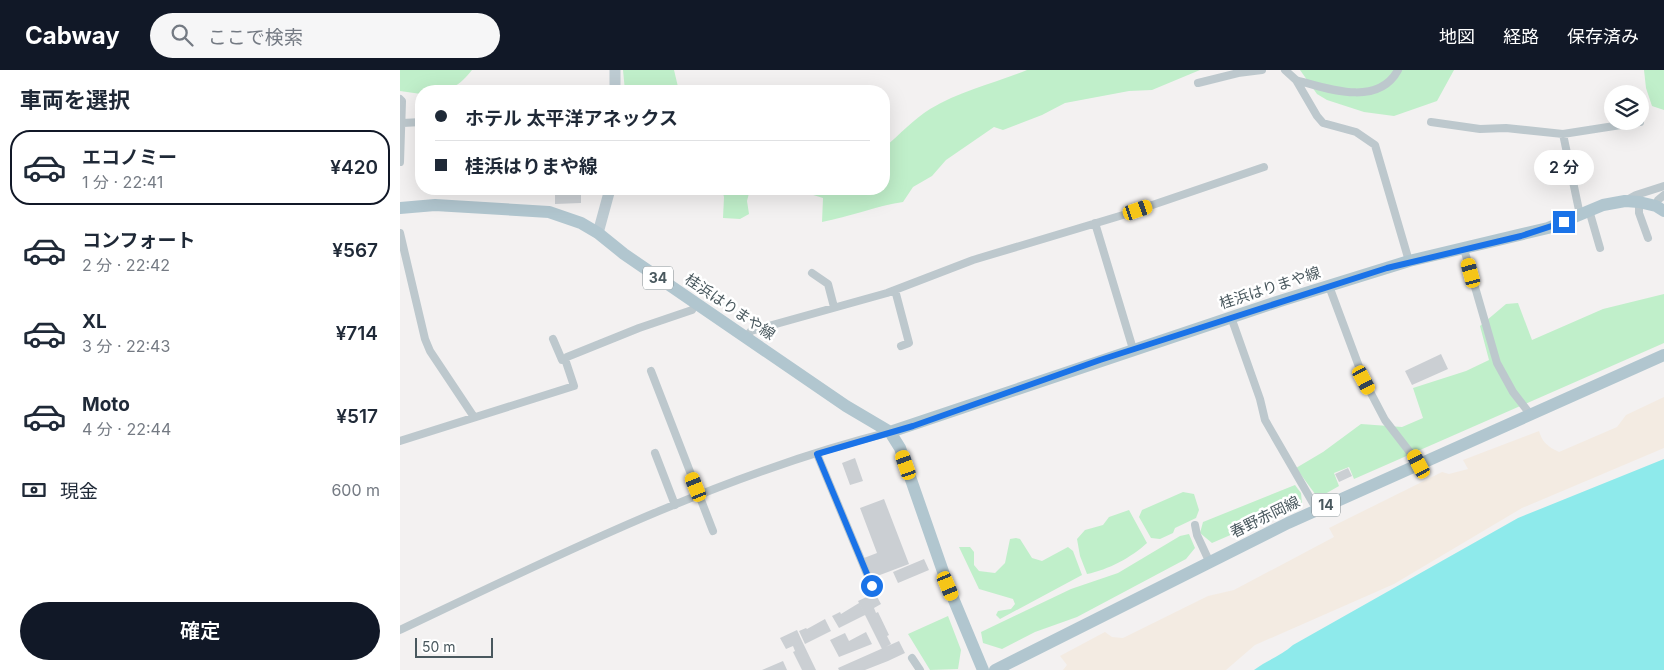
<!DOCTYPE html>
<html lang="ja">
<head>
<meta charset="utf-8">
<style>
  :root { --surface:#fff; --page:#f6f6f7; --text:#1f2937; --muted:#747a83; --line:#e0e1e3; --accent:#111827 }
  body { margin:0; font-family:Inter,"Noto Sans JP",sans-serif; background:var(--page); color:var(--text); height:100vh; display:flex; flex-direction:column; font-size:19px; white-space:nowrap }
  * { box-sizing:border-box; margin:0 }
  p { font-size:16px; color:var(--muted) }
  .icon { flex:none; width:28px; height:28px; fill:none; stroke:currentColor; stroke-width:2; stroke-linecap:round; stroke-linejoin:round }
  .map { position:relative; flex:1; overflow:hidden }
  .side { display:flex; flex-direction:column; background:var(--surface); width:400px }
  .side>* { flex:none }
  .hud { position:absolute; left:15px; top:15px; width:475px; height:110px; border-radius:20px; box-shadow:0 5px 20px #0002; display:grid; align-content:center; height:110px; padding:0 20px; background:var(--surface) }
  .fabs { position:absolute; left:1204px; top:15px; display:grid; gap:10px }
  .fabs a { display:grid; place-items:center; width:45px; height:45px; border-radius:50%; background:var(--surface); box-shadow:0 5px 20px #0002; font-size:25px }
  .scale { position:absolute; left:15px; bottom:12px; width:78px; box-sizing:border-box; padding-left:5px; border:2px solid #49585e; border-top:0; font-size:14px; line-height:18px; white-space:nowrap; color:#49585e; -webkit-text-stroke:4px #fff; paint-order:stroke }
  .end { position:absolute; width:22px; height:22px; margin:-11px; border:6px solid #1a73e8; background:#fff; box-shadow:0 0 0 2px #fff }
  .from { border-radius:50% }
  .bubble { position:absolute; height:35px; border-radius:18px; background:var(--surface); box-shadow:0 5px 20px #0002; font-size:16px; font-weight:600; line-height:35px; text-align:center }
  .car { position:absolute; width:15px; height:30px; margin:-15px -8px; border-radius:6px; box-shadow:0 0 4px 1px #0007; background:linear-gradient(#f5c518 24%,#345 0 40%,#f5c518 0 76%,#345 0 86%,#f5c518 0) }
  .hud b { display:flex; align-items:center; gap:18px; height:48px; font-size:19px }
  .hud b+b { border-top:1px solid var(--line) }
  .hud i { width:12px; height:12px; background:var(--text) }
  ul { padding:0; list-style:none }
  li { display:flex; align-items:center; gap:15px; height:75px; margin:0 10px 8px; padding:0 10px; border:2px solid transparent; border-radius:20px }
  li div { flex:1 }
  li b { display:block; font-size:19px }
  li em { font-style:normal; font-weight:600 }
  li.current { border-color:var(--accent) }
  li>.icon { width:45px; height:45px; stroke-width:1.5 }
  h2 { padding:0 20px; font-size:22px; line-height:60px }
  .pay { display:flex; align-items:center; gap:12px; height:55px; padding:0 20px; font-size:19px }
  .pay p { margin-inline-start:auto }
  .cta { display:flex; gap:10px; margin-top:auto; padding:10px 20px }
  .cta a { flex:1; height:58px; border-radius:30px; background:var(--accent); color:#fff; font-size:20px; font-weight:600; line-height:58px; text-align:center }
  header { display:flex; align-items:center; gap:30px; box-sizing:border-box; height:70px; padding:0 25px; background:var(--accent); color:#fff }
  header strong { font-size:24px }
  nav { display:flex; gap:28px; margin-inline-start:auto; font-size:18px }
  .search { width:350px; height:45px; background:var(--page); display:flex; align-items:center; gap:12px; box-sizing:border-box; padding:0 18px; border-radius:28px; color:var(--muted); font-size:19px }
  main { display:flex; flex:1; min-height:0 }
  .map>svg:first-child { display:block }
  .green { fill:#c0efca }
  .sand { fill:#f3ebe2 }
  .water { fill:#8eeaeb }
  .building { fill:#cbcfd3 }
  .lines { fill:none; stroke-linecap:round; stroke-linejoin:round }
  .street { stroke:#bdc8cd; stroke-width:8 }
  .secondary { stroke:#bdcbd2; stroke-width:11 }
  .primary { stroke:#b1c6cf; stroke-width:12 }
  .route { stroke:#1a73e8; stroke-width:6 }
  .labels { text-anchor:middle; stroke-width:5; stroke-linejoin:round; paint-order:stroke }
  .shield { fill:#fff; stroke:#808a8e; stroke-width:1 }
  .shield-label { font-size:14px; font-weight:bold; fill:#49585e }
  .street-label { font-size:15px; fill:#49585e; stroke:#fff }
</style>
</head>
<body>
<header>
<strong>Cabway</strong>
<div class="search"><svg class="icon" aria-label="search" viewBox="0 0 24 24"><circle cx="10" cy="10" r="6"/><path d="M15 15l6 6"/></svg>ここで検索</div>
<nav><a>地図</a><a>経路</a><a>保存済み</a></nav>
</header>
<main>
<section class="side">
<h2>車両を選択</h2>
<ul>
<li class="current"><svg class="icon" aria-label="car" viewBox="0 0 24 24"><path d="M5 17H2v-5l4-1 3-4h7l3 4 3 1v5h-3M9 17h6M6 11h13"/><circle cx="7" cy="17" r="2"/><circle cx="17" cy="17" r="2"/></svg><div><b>エコノミー</b><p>1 分 · 22:41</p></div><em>¥420</em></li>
<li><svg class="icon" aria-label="car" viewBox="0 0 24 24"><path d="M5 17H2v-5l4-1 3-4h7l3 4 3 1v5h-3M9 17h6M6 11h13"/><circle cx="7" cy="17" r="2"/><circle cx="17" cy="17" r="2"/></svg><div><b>コンフォート</b><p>2 分 · 22:42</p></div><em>¥567</em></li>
<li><svg class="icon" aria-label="car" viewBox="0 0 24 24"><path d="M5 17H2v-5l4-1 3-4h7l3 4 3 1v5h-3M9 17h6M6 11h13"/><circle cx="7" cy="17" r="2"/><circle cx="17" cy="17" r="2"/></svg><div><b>XL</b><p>3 分 · 22:43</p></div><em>¥714</em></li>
<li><svg class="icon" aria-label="car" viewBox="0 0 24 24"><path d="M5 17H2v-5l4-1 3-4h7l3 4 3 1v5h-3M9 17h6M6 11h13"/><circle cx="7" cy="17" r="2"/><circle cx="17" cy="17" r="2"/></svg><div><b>Moto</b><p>4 分 · 22:44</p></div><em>¥517</em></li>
</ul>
<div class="pay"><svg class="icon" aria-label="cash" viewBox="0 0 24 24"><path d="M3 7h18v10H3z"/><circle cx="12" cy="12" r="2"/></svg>現金<p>600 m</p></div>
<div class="cta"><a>確定</a></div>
</section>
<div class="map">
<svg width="1264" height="600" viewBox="0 0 1264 600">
  <rect width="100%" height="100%" fill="#f3f1f1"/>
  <path class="green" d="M0,0H72C55,21 47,21 21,21V24L0,21Z
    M223,0H274L279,21H225Z
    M627,0H800L752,20L729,21L665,33L642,45L603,60L594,57L546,90L532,106L513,117L503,132C476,136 449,147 422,152L423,128L394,119H484L485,77C499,65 514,49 530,39C560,21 595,13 627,0Z
    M900,0H1054L1037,31L994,46L964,42L927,30L917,24Z
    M1244,0H1264V40L1252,36L1246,18Z
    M322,119H350L347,131L349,144L340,149L323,148L324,127Z
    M1264,224V273L954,409L949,397L934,403L939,416L918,428L896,398L923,382L961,354L1002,357L1023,348L1013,318L1066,301L1089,290L1080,256L1106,234L1118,233L1132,270L1203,239Z
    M895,415L901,423L902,434L812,473L800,463L803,452Z
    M783,422L794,424L799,440L796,448L775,458L773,463L760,469L751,468L739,447L742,440Z
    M729,440L747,473C732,487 708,500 687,504L680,486L677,469L685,460L703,455L709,447Z
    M789,464L795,478L786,489L677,547L635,562L602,579L583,573L581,562L671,519L718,503L780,466Z
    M616,468L620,469L632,488L642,491L668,477L673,481L682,505L600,549L596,545L598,541L611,539L615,534L613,529L579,519L559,477H570L574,482V495L579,501L595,503L605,493L610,469Z
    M548,546L561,580L558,599L530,600L508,564Z"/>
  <path class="sand" d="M1264,327V378L1122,438L994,514L855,575L826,600H663L667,595L660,586L705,562L712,567L723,568L808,526L834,520L934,467L929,458L1042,402L1049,404L1068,399L1063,390L1139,361C1142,372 1148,377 1159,382L1217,357L1226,345Z"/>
  <path class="water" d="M1264,389V600H854C867,590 881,586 893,575L1118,448Z"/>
  <path class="building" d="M155,119H181V133L155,134Z
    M1041,284L1048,299L1012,315L1005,301Z
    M455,388L463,411L450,415L442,393Z
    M948,398L952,406L939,412L935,404Z
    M484,429L509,494L472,508L464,488L477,483L460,438Z
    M524,489L529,500L498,513L493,502Z
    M475,523L481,534L474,538L476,543L478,542L489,565L487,566L491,574L482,579L458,531Z
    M459,533L465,545L439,558L432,546L440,542L441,544Z
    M425,549L431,561L405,574L399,561L406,558L407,559Z
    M397,560L402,571L416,600H402L393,582L395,581L393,576L386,579L380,568Z
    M466,562L472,574L439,587L430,570L445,563L449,571Z
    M499,571L505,583L488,591L465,600H439L438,598Z
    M383,591L387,600H362Z"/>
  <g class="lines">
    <path class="street" d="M885,0L896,10L917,46L923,53L956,62L975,75L1009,191
      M896,10C928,19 978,37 998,0
      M798,13L838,3L862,0
      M0,29L2,31L0,92
      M1031,52L1080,59L1106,58L1163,64L1240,52
      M3,53L21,52
      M1163,64L1180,145
      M1227,130L1236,125L1264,116
      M1239,132V143L1248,168
      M1256,136L1258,130L1264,125
      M1189,140L1200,178
      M695,153L733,279
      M0,163L25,269L30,281L74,347
      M1064,179L1097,293L1113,322L1130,344
      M412,203L428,214L434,237
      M929,216L964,310L985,350L1019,394
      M495,220L509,273L501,276
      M831,247L860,329L865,350L917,440
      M346,267L351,261L487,223L573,190L723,145L864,97
      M153,269L162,290L165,289
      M251,301L313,461
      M0,371L174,316L165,289L167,287L239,258L292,240L296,234
      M255,383L275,435
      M417,384L472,516
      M795,455L797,465L810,493
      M0,560C158,485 319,405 490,362
      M512,588L520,600"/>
    <path class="secondary" d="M215,21V0
      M198,163L210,119"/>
    <path class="primary" d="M0,138L35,135L149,142L181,153L198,163L224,184L446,336L490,362L500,378L548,516L583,600
      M490,362L880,231L1009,191L1148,158L1203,135L1225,131L1239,132L1256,136L1264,141
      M595,600L888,453L1264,285"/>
  </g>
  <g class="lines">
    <path class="route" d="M472,516L417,384L513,356L700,290L987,198L1121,166L1164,152"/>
  </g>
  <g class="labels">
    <g class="shield">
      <rect x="243" y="196.5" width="30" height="23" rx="4"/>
      <rect x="912" y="423.5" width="28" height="23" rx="4"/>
    </g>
    <g class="shield-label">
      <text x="258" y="213">34</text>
      <text x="926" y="440">14</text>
    </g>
    <g class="street-label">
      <text transform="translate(870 218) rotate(-18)" y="5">桂浜はりまや線</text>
      <text transform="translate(330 237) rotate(34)" y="5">桂浜はりまや線</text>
      <text transform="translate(865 447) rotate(-26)" y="5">春野赤岡線</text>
    </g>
  </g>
</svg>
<div class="fabs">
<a><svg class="icon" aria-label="layers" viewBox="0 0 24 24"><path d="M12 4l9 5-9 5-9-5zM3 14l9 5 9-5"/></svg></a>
</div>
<div class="scale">50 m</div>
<i class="end from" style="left:472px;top:516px"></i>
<i class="end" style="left:1164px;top:152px"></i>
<div class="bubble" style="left:1134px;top:80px;width:60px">2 分</div>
<i class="car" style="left:738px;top:140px;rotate:71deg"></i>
<i class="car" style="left:1071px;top:203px;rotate:345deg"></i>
<i class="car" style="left:964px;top:310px;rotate:152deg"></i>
<i class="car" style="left:1019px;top:394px;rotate:332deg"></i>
<i class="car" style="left:506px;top:395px;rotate:341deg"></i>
<i class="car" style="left:296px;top:417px;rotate:338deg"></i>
<i class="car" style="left:548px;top:516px;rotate:157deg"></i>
<div class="hud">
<b><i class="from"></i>ホテル 太平洋アネックス</b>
<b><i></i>桂浜はりまや線</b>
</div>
</div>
</main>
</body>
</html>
